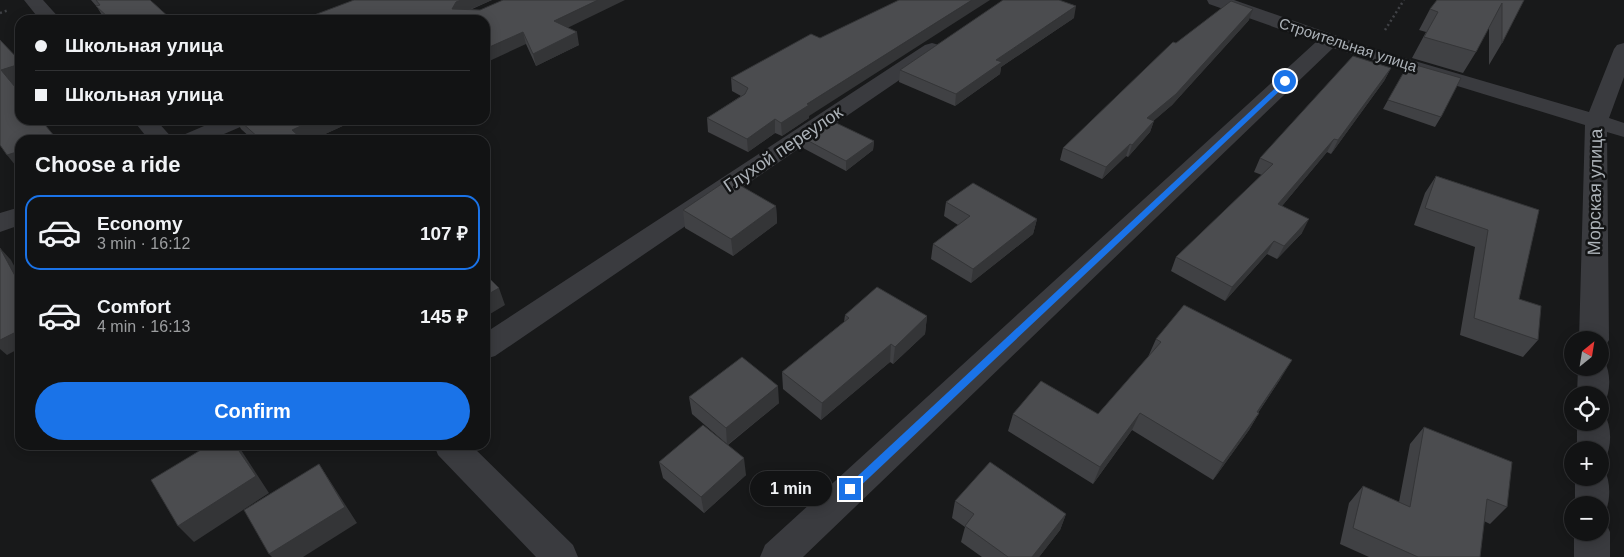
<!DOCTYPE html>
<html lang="en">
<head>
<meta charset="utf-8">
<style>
  :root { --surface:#121314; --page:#1f2022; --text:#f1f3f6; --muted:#9c9ea0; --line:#313234; --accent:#1a73e8 }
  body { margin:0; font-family:Arial,sans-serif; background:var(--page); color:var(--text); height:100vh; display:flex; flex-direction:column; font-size:19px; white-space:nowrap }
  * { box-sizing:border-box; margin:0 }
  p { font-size:16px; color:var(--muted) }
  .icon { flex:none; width:28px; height:28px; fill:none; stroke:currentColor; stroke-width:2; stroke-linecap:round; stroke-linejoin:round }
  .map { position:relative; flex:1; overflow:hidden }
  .details { position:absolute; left:15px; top:135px; width:475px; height:315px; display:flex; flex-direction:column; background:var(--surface); border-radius:15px; box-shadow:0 2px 12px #0003,0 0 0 1px var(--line) }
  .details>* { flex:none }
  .guide { position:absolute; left:15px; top:15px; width:475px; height:110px; border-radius:15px; box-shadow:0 2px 12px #0003,0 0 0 1px var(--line); display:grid; align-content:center; height:110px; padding:0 20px; background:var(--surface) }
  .needle { width:32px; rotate:30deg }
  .controls { position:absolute; left:1564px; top:331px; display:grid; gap:10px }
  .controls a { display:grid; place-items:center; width:45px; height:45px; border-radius:50%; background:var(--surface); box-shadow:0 2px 12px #0003,0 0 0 1px var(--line); font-size:25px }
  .end { position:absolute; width:22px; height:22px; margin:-11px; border:6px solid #1a73e8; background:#fff; box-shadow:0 0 0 2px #fff }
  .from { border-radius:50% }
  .bubble { position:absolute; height:35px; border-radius:18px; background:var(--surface); box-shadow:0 2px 12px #0003,0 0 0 1px var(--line); font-size:16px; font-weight:600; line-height:35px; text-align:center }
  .guide b { display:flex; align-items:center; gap:18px; height:48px; font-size:19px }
  .guide b+b { border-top:1px solid var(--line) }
  .guide i { width:12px; height:12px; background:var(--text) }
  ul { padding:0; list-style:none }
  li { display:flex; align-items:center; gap:15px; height:75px; margin:0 10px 8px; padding:0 10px; border:2px solid transparent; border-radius:15px }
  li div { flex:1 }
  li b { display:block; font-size:19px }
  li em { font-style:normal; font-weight:600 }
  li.on { border-color:var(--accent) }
  li>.icon { width:45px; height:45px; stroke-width:1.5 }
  h2 { padding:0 20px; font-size:22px; line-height:60px }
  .cta { display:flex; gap:10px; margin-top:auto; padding:10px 20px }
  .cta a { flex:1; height:58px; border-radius:30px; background:var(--accent); color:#fff; font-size:20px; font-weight:600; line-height:58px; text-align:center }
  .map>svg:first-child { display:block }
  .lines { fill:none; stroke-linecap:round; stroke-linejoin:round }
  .path { stroke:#404246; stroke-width:2.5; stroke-dasharray:2 3; stroke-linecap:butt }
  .street { fill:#3a3b3f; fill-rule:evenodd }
  .wall { fill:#404144 }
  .shaded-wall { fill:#343537 }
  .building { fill:#4b4c4f; stroke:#343537 }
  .route { fill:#1a73e8 }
  .labels { text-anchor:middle; stroke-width:5; stroke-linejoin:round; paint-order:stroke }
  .far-street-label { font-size:15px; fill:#acb2b8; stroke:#131415 }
  .street-label { font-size:18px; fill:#acb2b8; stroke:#131415 }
</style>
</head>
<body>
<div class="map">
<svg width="1624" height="557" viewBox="0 0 1624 557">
  <rect width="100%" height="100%" fill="#18191a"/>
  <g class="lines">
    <path class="path" d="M0,13L9,10
      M1385,30L1404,0"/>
    <path class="street" d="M24,0H43L61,20H40Z
      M1207,0H1234L1377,50L1589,112L1614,49L1617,45L1624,43V77L1609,118L1624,123V137L1607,132L1609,340L1604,348L1600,349V340H1579L1585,125L1333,48L803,557H760L765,545L1316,42L1209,4Z
      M932,43L939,45L942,49L939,53L495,356L485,359V333L925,45Z
      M133,120H156L174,140H149Z
      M218,120H248L245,125L210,140H179L183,135Z
      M20,207V225L0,232V213Z
      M1600,358L1604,360C1611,373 1611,391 1604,404L1600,405V395H1577L1578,368H1600Z
      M1600,411L1604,413C1612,427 1612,445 1605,460L1600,461V450H1577V422H1600Z
      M434,445H471L573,545L578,557H536L438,455Z
      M1600,466L1604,468C1611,483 1611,500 1604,516L1600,517V505H1575V478H1600Z
      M1600,519L1605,521L1610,532V557H1574V532H1600Z"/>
  </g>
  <path class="wall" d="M91,0H150L172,20H105L97,7Z
    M354,0H492L470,10L568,28L579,45L536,66L526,44Z
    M1524,0L1502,43L1489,65V27L1476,52L1463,73L1412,58L1426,32L1419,30L1430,9Z
    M1074,18L1001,67L1000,74L955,106L899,82L900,70Z
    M1249,20L1172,105L1154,120L1150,132L1128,157L1126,156L1102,179L1060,160L1063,148L1176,43Z
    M1391,68L1384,81L1331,154L1327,152L1282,206L1302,233L1277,259L1267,254L1225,301L1171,271L1176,257L1262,175L1254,172L1260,158Z
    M731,78L809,116V118L782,136L775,133L748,152L708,132L707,118L741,96L732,91Z
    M1388,100L1441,117L1435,127L1383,109Z
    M236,120H345L347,124L312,140H253L241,129Z
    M803,138L874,141L873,150L846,171L803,148Z
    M1436,176L1539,210L1519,299L1538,340L1523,357L1460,335L1475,247L1414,225L1425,193Z
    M946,202L1037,219L1033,234L971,283L931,259L933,244L958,225L944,216Z
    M776,206L777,223L733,256L685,228L683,210Z
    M845,315L927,316L925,334L893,364L890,362L821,420L783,389L782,372L844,322Z
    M1156,339L1281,378L1258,413H1259L1249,430L1213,480L1132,430L1093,484L1008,431L1013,414H1098L1148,357Z
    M689,397L779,403L728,445L746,475L704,513L663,478L659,462L727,444L692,414Z
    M1424,427L1507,507L1490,524L1484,521L1480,557H1369L1340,544L1349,503L1363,486L1399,502L1410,444Z
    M955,501L1066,514L1060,530L1039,557H982L961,542L965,527L952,518Z"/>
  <path class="shaded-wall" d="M461,0H492L459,14L452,9L456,2Z
    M598,0H625L557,33L554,21Z
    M972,0H990L809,116V118L782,136L781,123L807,104Z
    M1076,6L1074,18L1001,67L1000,74L955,106L956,94L996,60Z
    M1253,9L1249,20L1172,105L1143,130L1147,118Z
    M523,32L526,44L485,63V49Z
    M577,32L579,45L536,66L533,54Z
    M20,64V87L15,89L1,70Z
    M1391,68L1384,81L1331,154L1338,140Z
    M775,119V133L748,152L747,139Z
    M314,120H345L347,124L312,140H297L292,130Z
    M1154,121L1150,132L1128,157L1132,145Z
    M55,137L57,140H49Z
    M1334,139L1327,152L1272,218L1278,204Z
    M874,141L873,150L846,171V161Z
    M1130,144L1126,156L1102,179L1106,167Z
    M20,151V171L7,155Z
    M776,206L777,223L733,256L731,239Z
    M1037,219L1033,234L971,283L973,269Z
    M1309,219L1302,233L1277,259L1284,246Z
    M1274,241L1267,254L1225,301L1232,287Z
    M0,248L11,260L20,277V285Z
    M499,288L505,305L485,317V296Z
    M927,316L925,334L893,364L895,347Z
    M20,330V348L7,355L0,349V340Z
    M891,344L890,362L821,420L822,403Z
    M1292,360L1281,378L1247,429L1257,412Z
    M778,386L779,403L727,445L726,428Z
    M1140,413L1132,430L1093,484L1100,467Z
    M1259,413L1249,430L1213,480L1223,463Z
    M235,445H237L241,450L269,493L194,542L178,526Z
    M744,458L746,475L704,513L701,497Z
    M319,464L330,481L357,523L303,557H272L269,554Z
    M1066,514L1060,530L1039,557H1032Z"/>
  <path class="building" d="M96,0H150L172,20H111L96,6L100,5Z
    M354,0H461L456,2L452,9L480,10L503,0H598L554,21L577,32L533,54L523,32L485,49V20H301Z
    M899,0H972L807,104L809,105L781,123L775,119L747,139L707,118L745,94L748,88L731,78L811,34L820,38Z
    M1003,0H1059L1076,6L996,60L1002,62L956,94L900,70Z
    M1437,0H1524L1502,43V3L1476,52L1424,37L1438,12L1430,9Z
    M1231,1L1253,9L1176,94L1147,118L1154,121L1132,145L1130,144L1106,167L1063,148L1173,42L1176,43Z
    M0,40L20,61V64L1,70L20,93V120H41L55,137L49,140H20V151L7,155L0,145Z
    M1353,56L1391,68L1338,140L1334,139L1278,204L1309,219L1284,246L1274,241L1232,287L1176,257L1273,164L1260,158Z
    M1409,63L1461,78L1441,117L1388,100Z
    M239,120H314L292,130L303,140H261Z
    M830,120L874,141L846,161L803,138Z
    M1436,176L1539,210L1519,299L1541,306L1538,340L1474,318L1488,230L1425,208Z
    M729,179L776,206L731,239L683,210Z
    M973,183L1037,219L973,269L933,244L970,216L946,202Z
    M0,248L20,285V330L0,340Z
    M485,274L499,288L485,296Z
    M877,287L927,316L895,347L891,344L822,403L782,372L849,318L845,315Z
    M1184,305L1292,360L1257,412L1259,413L1223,463L1140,413L1100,467L1013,414L1041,381L1098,414L1161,342L1156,339Z
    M742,357L778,386L726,428L689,397Z
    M703,425L744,458L701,497L659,462Z
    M1424,427L1512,462L1507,507L1487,499L1480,557H1418L1353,528L1363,486L1410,507Z
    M209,445H235L256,476L178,526L151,480Z
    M990,462L1066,514L1032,557H1008L965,526L974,514L955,501Z
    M319,464L345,507L269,554L244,510Z"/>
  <path class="route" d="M1285,79L1288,83L854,492H847V486Z"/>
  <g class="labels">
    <g class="far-street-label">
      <text transform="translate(1348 45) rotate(18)" y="5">Строительная улица</text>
    </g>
    <g class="street-label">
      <text transform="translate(783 149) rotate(-34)" y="6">Глухой переулок</text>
      <text transform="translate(1595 192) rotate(-89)" y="6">Морская улица</text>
    </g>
  </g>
</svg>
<div class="controls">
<a><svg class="needle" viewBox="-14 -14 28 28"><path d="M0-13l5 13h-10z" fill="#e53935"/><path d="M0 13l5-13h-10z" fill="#9c9ea0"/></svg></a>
<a><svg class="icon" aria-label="locate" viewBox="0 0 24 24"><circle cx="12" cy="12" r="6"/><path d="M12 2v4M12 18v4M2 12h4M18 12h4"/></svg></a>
<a>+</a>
<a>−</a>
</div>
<i class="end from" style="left:1285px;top:81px"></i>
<i class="end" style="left:850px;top:489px"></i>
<div class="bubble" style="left:750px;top:471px;width:82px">1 min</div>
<div class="guide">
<b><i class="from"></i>Школьная улица</b>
<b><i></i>Школьная улица</b>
</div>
<section class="details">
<h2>Choose a ride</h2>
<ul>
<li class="on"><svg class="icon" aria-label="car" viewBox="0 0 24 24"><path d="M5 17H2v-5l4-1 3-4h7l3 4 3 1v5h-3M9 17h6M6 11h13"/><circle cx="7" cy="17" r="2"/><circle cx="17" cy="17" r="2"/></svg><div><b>Economy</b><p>3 min · 16:12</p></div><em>107 ₽</em></li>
<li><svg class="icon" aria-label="car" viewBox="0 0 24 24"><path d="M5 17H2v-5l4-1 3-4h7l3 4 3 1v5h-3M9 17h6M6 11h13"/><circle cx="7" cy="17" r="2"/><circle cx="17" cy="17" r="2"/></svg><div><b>Comfort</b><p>4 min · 16:13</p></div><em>145 ₽</em></li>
</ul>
<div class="cta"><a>Confirm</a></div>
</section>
</div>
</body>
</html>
